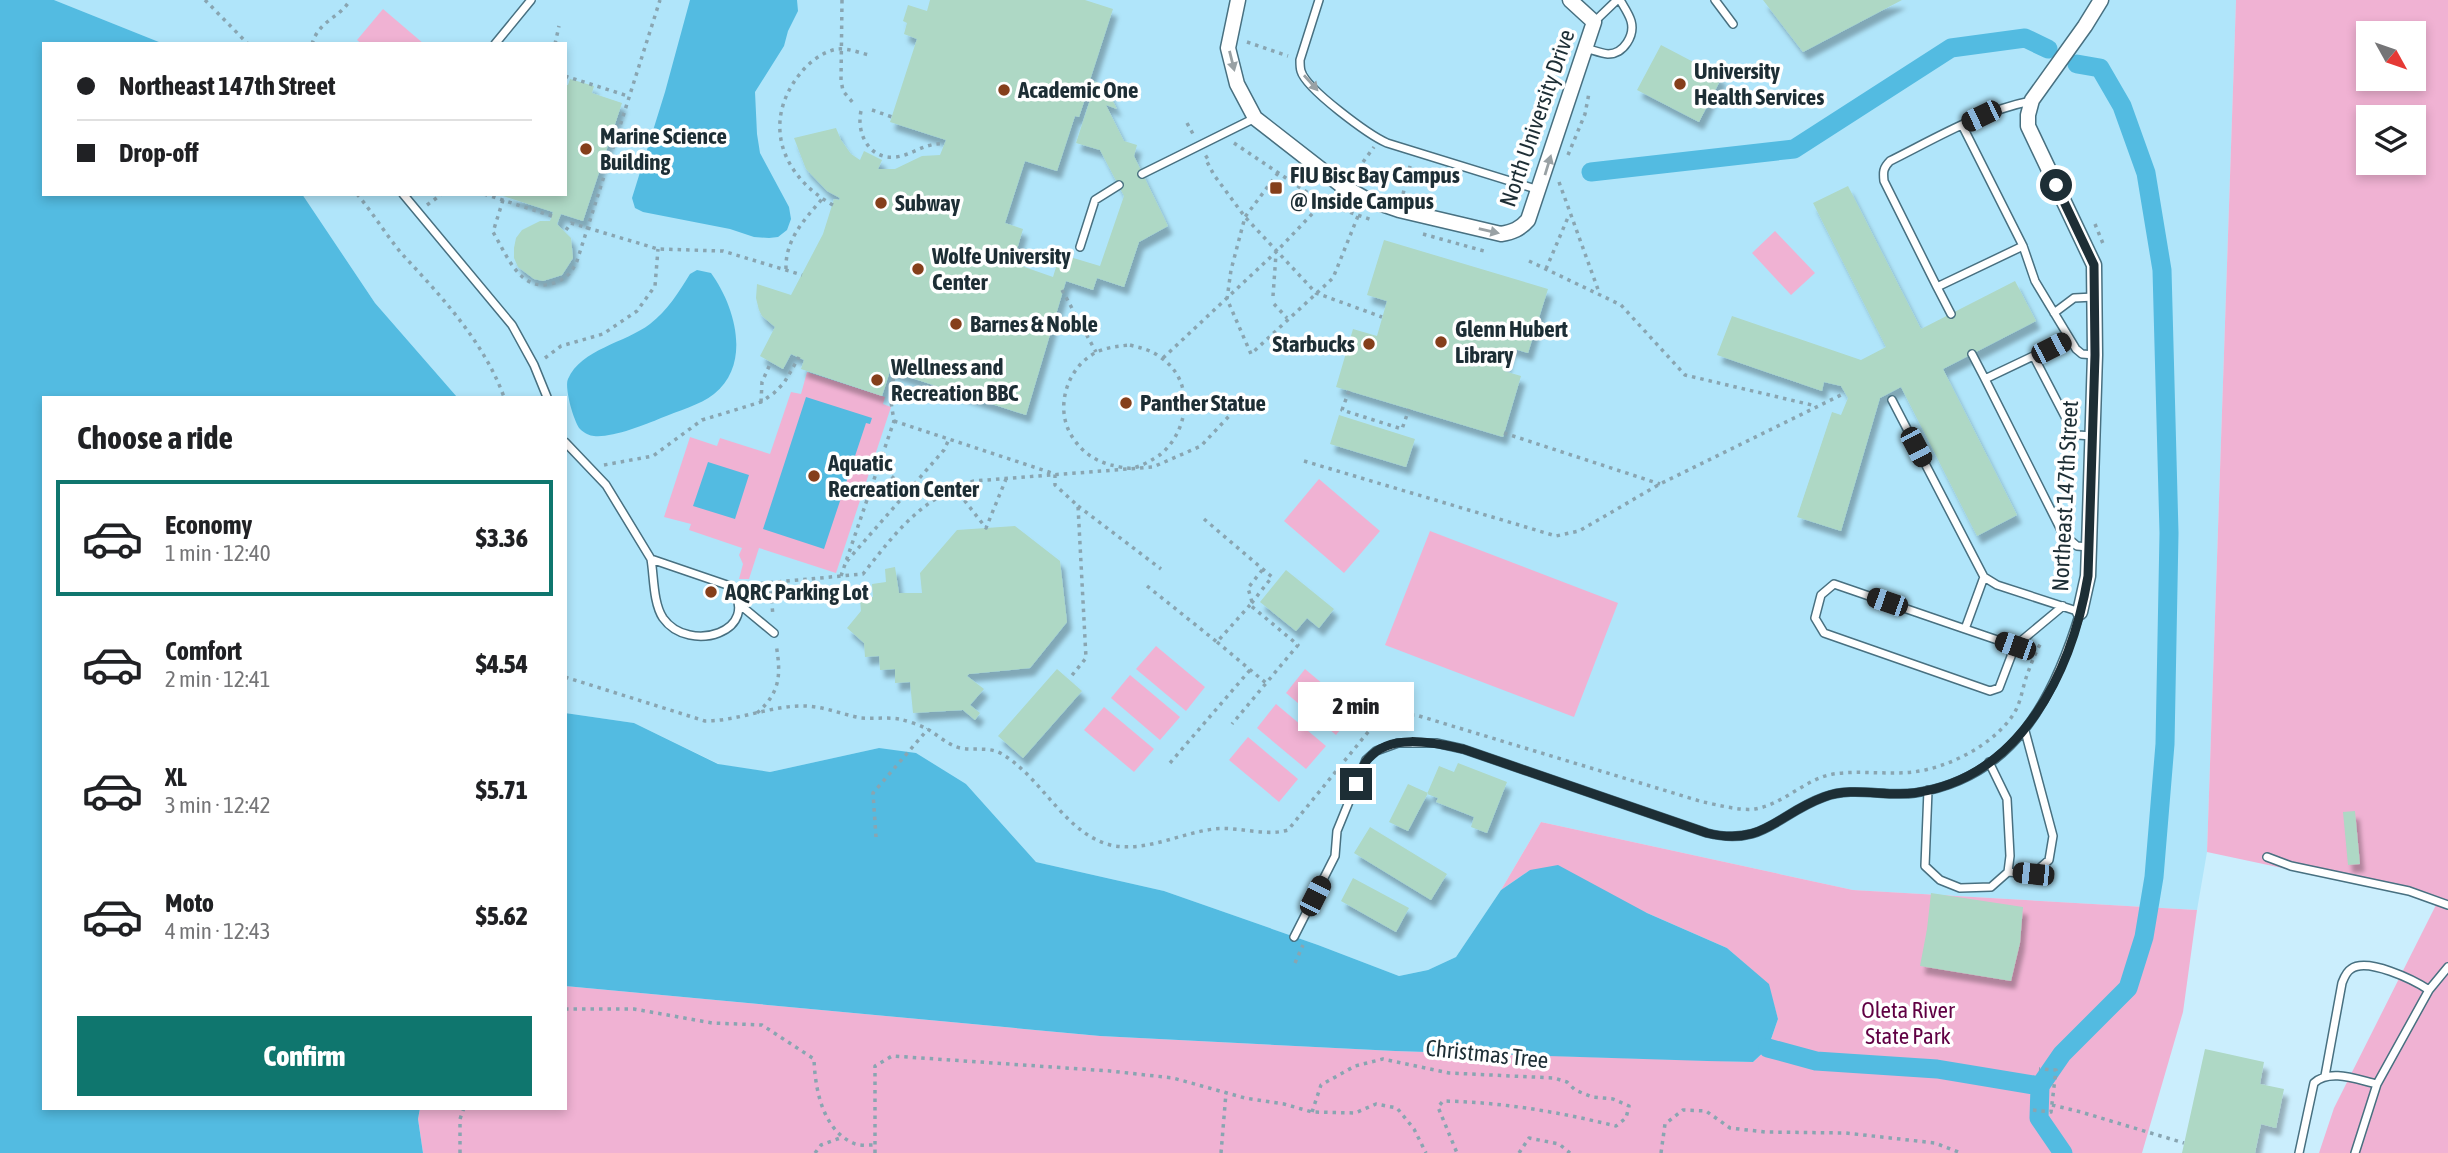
<!DOCTYPE html>
<html lang="en">
<head>
<meta charset="utf-8">
<style>
  :root { --surface:#fff; --page:#f2f2f2; --text:#202124; --muted:#757577; --line:#e0e0e0; --accent:#0f766e }
  body { margin:0; font-family:"Asap Condensed",sans-serif; background:var(--page); color:var(--text); height:100vh; display:flex; flex-direction:column; font-size:26px; white-space:nowrap }
  * { box-sizing:border-box; margin:0 }
  p { font-size:23px; color:var(--muted) }
  .icon { flex:none; width:38px; height:38px; fill:none; stroke:currentColor; stroke-width:2; stroke-linecap:round; stroke-linejoin:round }
  .map { position:relative; flex:1; overflow:hidden }
  .drawer { position:absolute; left:42px; top:396px; width:525px; height:714px; display:flex; flex-direction:column; background:var(--surface); border-radius:0px; box-shadow:0 4px 10px #0003 }
  .drawer>* { flex:none }
  .banner { position:absolute; left:42px; top:42px; width:525px; height:154px; border-radius:0px; box-shadow:0 4px 10px #0003; display:grid; align-content:center; height:154px; padding:0 35px; background:var(--surface) }
  .needle { width:46px; rotate:130deg }
  .buttons { position:absolute; left:2356px; top:21px; display:grid; gap:14px }
  .buttons a { display:grid; place-items:center; width:70px; height:70px; border-radius:0px; background:var(--surface); box-shadow:0 4px 10px #0003; font-size:35px }
  .end { position:absolute; width:32px; height:32px; margin:-16px; border:9px solid #1d2e35; background:#fff; box-shadow:0 0 0 4px #fff }
  .from { border-radius:50% }
  .bubble { position:absolute; height:49px; border-radius:0px; background:var(--surface); box-shadow:0 4px 10px #0003; font-size:23px; font-weight:800; line-height:49px; text-align:center }
  .car { position:absolute; width:21px; height:42px; margin:-21px -10px; border-radius:9px; box-shadow:0 0 5px 2px #0007; background:linear-gradient(#222 24%,#8ab4d8 0 40%,#222 0 76%,#8ab4d8 0 86%,#222 0) }
  .banner b { display:flex; align-items:center; gap:24px; height:66px; font-size:26px }
  .banner b+b { border-top:2px solid var(--line) }
  .banner i { width:18px; height:18px; background:var(--text) }
  ul { padding:0; list-style:none }
  li { display:flex; align-items:center; gap:21px; height:116px; margin:0 14px 10px; padding:0 21px; border:4px solid transparent; border-radius:0px }
  li div { flex:1 }
  li b { display:block; font-size:26px }
  li em { font-style:normal; font-weight:800 }
  li.selected { border-color:var(--accent) }
  li>.icon { width:63px; height:63px; stroke-width:1.5 }
  h2 { padding:0 35px; font-size:32px; line-height:84px }
  .action { display:flex; gap:14px; margin-top:auto; padding:14px 35px }
  .action a { flex:1; height:80px; border-radius:0px; background:var(--accent); color:#fff; font-size:28px; font-weight:800; line-height:80px; text-align:center }
  .map>svg:first-child { display:block }
  .built { fill:#b0e5fa }
  .green { fill:#f0b2d3; fill-rule:evenodd }
  .water { fill:#53bbe1 }
  .lines { fill:none; stroke-linecap:round; stroke-linejoin:round }
  .canal { stroke:#53bbe1; stroke-width:19 }
  .building { fill:#aed8c5; fill-rule:evenodd; filter:url(#shadow) }
  .service-casing { stroke:#487080; stroke-width:10 }
  .minor-casing { stroke:#487080; stroke-width:17 }
  .path { stroke:#89a5b1; stroke-width:3.5; stroke-dasharray:3.5 5; stroke-linecap:butt }
  .service { stroke:#fff; stroke-width:7 }
  .minor { stroke:#fff; stroke-width:14 }
  .oneway { fill:#99a1a4 }
  .route { stroke:#1d2e35; stroke-width:9 }
  .poi-dot { fill:#853f1b; stroke:#fff; stroke-width:2.5 }
  .labels { text-anchor:middle; stroke-width:7; stroke-linejoin:round; paint-order:stroke }
  .poi-label { font-size:23px; font-weight:bold; fill:#1d2e35; stroke:#fff; text-anchor:start }
  .street-label { font-size:23px; fill:#1d2e35; stroke:#fff }
  .park-label { font-size:23px; fill:#600043; stroke:#fff }
</style>
</head>
<body>
<div class="map">
<svg width="2448" height="1153" viewBox="0 0 2448 1153">
  <defs>
    <filter id="shadow"><feDropShadow dx="4.5" dy="8" stdDeviation="2" flood-color="#0004"/></filter>
  </defs>
  <rect width="100%" height="100%" fill="#cbeefd"/>
  <path class="built" d="M54,0H2236L2207,852L2197,910L1853,890L1541,822L1501,890L1456,957L1428,970L1399,976L1318,945L1164,891L1036,862L966,784L879,748L770,772L721,765L634,723L565,713V397H457L375,303L302,194H565V44H164Z"/>
  <path class="green" d="M2236,0H2448V1153H2319L2334,1108L2438,901L2207,852ZM2368,33H2413V79H2368ZM2368,117H2413V163H2368Z
    M383,9L424,44H362L357,40Z
    M1775,231L1815,273L1791,295L1752,253Z
    M807,372L885,397L883,404L891,407L836,573L759,548L749,579H739L743,564L739,555L742,548L689,530L691,524L664,517L690,437L717,446L720,438L770,454L791,392L801,394Z
    M1319,479L1380,531L1344,573L1284,521Z
    M1430,531L1618,603L1574,717L1385,645Z
    M1156,646L1205,687L1186,711L1136,669Z
    M1305,669L1355,711L1336,735L1286,693Z
    M1130,675L1180,717L1160,740L1111,698Z
    M1276,704L1326,746L1306,769L1257,728Z
    M1104,707L1154,749L1134,772L1084,730Z
    M1248,737L1298,779L1279,802L1229,760Z
    M1541,822L1853,890L2197,910L2183,1012L2142,1153H423L418,1119L420,1108H565V986L1100,1036L1395,1051L1753,1062L1768,1048L1778,1019L1768,984L1727,948L1647,913L1530,870L1501,890Z"/>
  <path class="water" d="M0,0H54L164,44H44V194H302L375,303L457,397H44V1108H420L418,1119L423,1153H0Z
    M690,0H797L798,11L788,31L784,46L755,92L757,134L760,153L789,207L791,219L787,230L778,237L769,238L754,237L730,229L643,212L635,208L632,198L665,92Z
    M697,270L711,273C735,306 752,364 714,394C700,405 678,411 661,418C645,425 611,438 594,436C590,436 584,433 580,429C574,422 564,388 568,379C581,349 625,343 650,324C667,311 679,292 690,274Z
    M806,397L872,418L870,424L866,423L824,549L763,529Z
    M708,462L749,475L735,519L693,506Z
    M565,713L634,723L718,764L770,772L879,748L916,753L966,784L1036,862L1164,891L1318,945L1399,976L1428,970L1456,957L1501,890L1530,870L1558,865L1647,913L1727,948L1769,984L1778,1019L1768,1048L1753,1062L1707,1061L1395,1051L1100,1036L565,986Z"/>
  <g class="lines">
    <path class="canal" d="M1591,172L1794,149L1951,48L2025,38L2048,49
      M1768,1048L1816,1061L1937,1069L2040,1086L2039,1118L2063,1153
      M2040,1086L2062,1054L2128,988L2144,937L2154,877L2165,744L2169,533L2162,270L2146,173L2122,106L2100,68L2077,64"/>
  </g>
  <path class="building" d="M930,0H1085L1113,9L1090,80L1105,85L1117,109L1106,105L1124,141L1137,145L1134,156L1168,226L1139,242L1124,287L1097,278L1093,290L1066,281L1026,415L890,371L882,396L801,369L804,360L791,354L783,369L760,356L775,327L762,316L759,310L756,298L757,284L791,295L823,234L834,199L839,200L840,198L827,191L806,169L794,138L836,128L841,140L851,154L860,160L864,151L882,160L878,169H895L922,156L940,155L946,140L890,122L917,39L904,34L907,23L903,21L908,5L927,11ZM1085,99L1090,100L1076,143L1100,150L1124,196L1100,266L1060,254L1053,277L1013,263L1023,229L1005,223L1025,161L1057,171L1075,116L1079,117Z
    M1763,0H1902L1803,52Z
    M1661,45L1722,77L1699,122L1637,90Z
    M570,79L594,86L592,93L622,103L583,221L561,214L557,224L571,238L573,258L562,275L543,281L534,279L518,267L514,258V248L516,238L522,230L540,221H550L553,212L500,195L565,194V85H568Z
    M1848,186L1921,329L2015,281L2036,321L1943,369L2017,515L1977,536L1901,387L1880,398L1841,531L1797,517L1832,412L1841,415L1848,398L1841,386L1824,382L1822,391L1717,355L1732,316L1861,360L1886,347L1813,203Z
    M1384,240L1548,289L1528,353L1511,348L1504,371L1521,376L1503,437L1336,387L1353,329L1377,336L1387,301L1367,295Z
    M1339,415L1415,439L1406,467L1330,444Z
    M1015,526L1060,561L1067,622L1030,668L969,674L967,676L984,689L970,705L980,713L975,720L963,710L913,713L910,682L895,683V669L880,670L879,656L865,657L864,643L847,628L861,611L860,599L873,597L872,584L886,582L885,569L895,567L899,593H922L920,573L957,530Z
    M1286,570L1334,609L1319,628L1307,618L1296,631L1260,602Z
    M1057,669L1082,691L1023,758L998,736Z
    M1458,763L1507,782L1487,833L1471,827L1474,817L1436,802L1438,798L1427,794L1439,766L1454,772Z
    M1408,784L1428,793L1408,831L1389,822Z
    M2355,811L2360,864L2348,865L2343,812Z
    M1370,827L1447,874L1431,900L1354,853Z
    M1353,878L1409,908L1396,932L1341,901Z
    M1931,893L2023,907L2020,943L2011,981L1920,966L1927,929Z
    M2205,1049L2264,1062L2260,1084L2284,1089L2276,1128L2261,1124L2255,1153H2182Z"/>
  <g class="lines">
    <defs>
      <path id="service" d="M1319,0L1300,60C1300,63 1300,68 1301,71C1306,89 1369,135 1387,143L1539,190
        M1715,0L1733,24
        M1594,22L1617,0
        M495,44L531,0
        M1585,48C1593,50 1600,53 1608,54C1624,54 1635,35 1631,21C1629,14 1624,7 1620,0
        M1962,125L2023,246L2035,281L2076,349L2082,354L2095,355
        M1142,174L1255,118
        M403,194L512,325L534,365L547,397
        M2023,246L1937,287L1884,181C1883,172 1883,168 1890,161C1936,138 1981,111 2031,101
        M1080,247L1095,200L1119,185
        M1937,287L1951,314
        M2054,313L2074,298L2094,297
        M2069,339L1985,379L2063,534L2077,546L2088,547
        M1972,354L1985,379
        M2034,357L2073,432L2078,435L2092,436
        M565,442L606,485L651,559
        M651,559L730,586C764,631 689,655 663,618C653,603 654,576 651,559Z
        M739,604L774,633
        M1965,629L2015,646L1999,688L1990,691L1824,633L1815,618L1821,595L1834,584L1965,629L1984,577
        M2015,646L2063,606
        M1928,790L1925,866L1940,880L1960,888L1991,887L2008,872L2010,856L2007,799L1989,762
        M2267,857L2291,866L2409,891L2448,905
        M2008,872L2033,874L2049,860L2053,836L2025,731
        M1294,937L1335,856L1337,831L1366,760L1376,751L1398,743H1436L1463,749L1707,833C1764,847 1777,814 1824,797C1853,786 1885,797 1915,793C2014,778 2054,698 2080,612L1997,585L1984,577L1892,400
        M2325,1076L2342,983C2344,978 2346,972 2351,969C2367,957 2414,980 2429,990
        M2299,1153L2314,1083C2330,1068 2358,1080 2377,1084
        M2355,1153L2377,1084L2429,990L2448,967"/>
      <path id="minor" d="M1238,0L1228,48L1237,84L1255,118L1341,185L1364,198L1399,210L1501,234C1513,232 1520,229 1528,220L1594,22L1570,0
        M2080,612L2088,576L2089,547L2095,355L2094,265L2028,126V115L2032,100L2085,26L2101,0"/>
    </defs>
    <use href="#service" class="service-casing"/>
    <use href="#minor" class="minor-casing"/>
    <path class="path" d="M205,0L248,44
      M842,0L841,80L843,91L854,104
      M1247,42L1288,56
      M312,44C319,20 340,18 350,0
      M555,44L559,26
      M565,76L628,96
      M872,110L892,117
      M861,111C856,133 869,160 896,157C913,155 925,142 945,144
      M1187,123L1193,134
      M1234,143L1323,203L1372,220
      M1568,155L1585,114L1589,93
      M1208,156L1205,158L1214,175L1245,217L1316,293L1382,317
      M1363,162L1374,147
      M1278,173L1245,217L1231,270L1227,299L1251,354L1333,278L1358,216
      M1559,182L1600,295
      M357,194C373,213 386,235 402,254C441,296 484,342 504,397
      M484,194L552,216
      M1403,194L1411,162
      M503,200L493,232C507,255 520,294 554,283C566,279 572,272 577,261L660,0
      M427,205L442,194
      M833,205C783,177 761,124 799,75C808,63 823,51 838,49C848,48 860,53 869,55
      M2095,224L2104,246
      M566,230L571,223L658,249L723,251L802,275
      M1423,234L1484,251
      M1529,261L1621,305L1685,375L1816,406
      M786,269C785,240 804,220 822,199
      M1546,269L1569,215
      M1062,290L1096,352
      M1273,296L1276,254
      M1274,304L1287,318
      M1130,345C1141,348 1151,350 1160,357C1195,380 1190,429 1161,454C1154,459 1141,467 1132,468C1126,469 1117,466 1111,465C1095,461 1082,452 1073,438C1053,409 1067,365 1099,351C1109,347 1119,346 1130,345Z
      M545,358L561,346L603,334L637,311L655,286L658,249
      M1163,358L1276,252L1330,195
      M1349,391L1342,410L1402,429L1409,409
      M761,402L762,382L771,362
      M894,421L1055,474V485L1078,506L1086,658L1069,679
      M1504,433L1660,484
      M1304,461L1556,536L1579,531L1660,484L1845,393
      M604,465L653,456L702,420L761,402L774,393L784,383L799,357
      M879,465L908,491
      M954,487L986,528L1006,479
      M1078,506L1161,569
      M1204,519L1272,577L1250,605L1298,645L1232,724
      M847,561L944,450L949,439
      M841,576L894,421L891,402L894,372
      M770,583L773,616
      M744,585L863,574C896,532 921,498 974,481L1153,467L1201,446L1231,414
      M1147,586L1217,642L1250,605
      M1252,602L1248,588L1263,569
      M1217,642L1266,683
      M565,677L705,721C737,721 767,707 799,706C821,705 840,714 861,718C874,719 887,717 899,719C908,721 920,725 929,730C939,736 948,745 960,748C975,751 988,746 1002,754C1044,779 1066,837 1115,846C1149,851 1181,833 1214,829C1238,826 1265,837 1288,830L1373,726L1388,719L1402,715H1416L1703,802C1719,805 1739,811 1755,809C1784,804 1805,779 1833,774C1860,770 1887,775 1913,772C1948,768 1993,745 2013,715C2021,703 2022,689 2027,675C2031,664 2036,651 2042,641
      M757,713C781,692 781,674 776,644
      M1170,763L1250,670
      M876,837L873,793L928,729
      M1295,963L1303,945
      M565,1009H634L712,1023L762,1025L814,1059C815,1088 822,1129 853,1143C859,1146 868,1145 875,1145
      M2052,1105L2081,1112L2184,1143
      M2033,1110L2051,1112L2056,1070L2039,1069
      M1312,1112L1321,1085L1355,1066L1383,1059L1449,1073L1554,1078L1567,1082L1575,1090L1592,1097L1613,1099L1629,1106L1626,1118L1616,1126C1559,1112 1501,1102 1443,1101L1438,1107L1457,1153
      M460,1153V1119L464,1108
      M815,1153L821,1145L843,1137
      M875,1153V1066L892,1056L1110,1071L1173,1078L1245,1098L1284,1104L1312,1112L1355,1113L1376,1104L1397,1108L1414,1129L1426,1153
      M1221,1153L1226,1093
      M1519,1153L1529,1138L1559,1144L1570,1153
      M1661,1153L1665,1124L1683,1110L1706,1111L1730,1128L1765,1132L1846,1133L1935,1143L1961,1153"/>
    <use href="#service" class="service"/>
    <use href="#minor" class="minor"/>
  </g>
  <defs><path id="oneway-solid" d="M-6-.8H1V-3.2L6.5 0L1 3.2V.8H-6Z" transform="scale(1.75)"/></defs>
  <g class="oneway">
    <use href="#oneway-solid" transform="translate(1232 61) rotate(76)"/>
    <use href="#oneway-solid" transform="translate(1311 83) rotate(48)"/>
    <use href="#oneway-solid" transform="translate(1548 165) rotate(-73)"/>
    <use href="#oneway-solid" transform="translate(1489 231) rotate(13)"/>
  </g>
  <g class="lines">
    <path class="route" d="M1356,784C1360,776 1362,765 1368,759C1390,732 1435,743 1463,749L1707,833C1763,847 1777,814 1824,797C1852,786 1885,797 1914,793C2021,778 2072,672 2088,576L2095,355L2094,265L2056,185"/>
  </g>
  <g class="poi-dot">
    <circle cx="1680" cy="84" r="7"/>
    <circle cx="1004" cy="90" r="7"/>
    <circle cx="586" cy="149" r="7"/>
    <rect x="1269" y="181" width="14" height="14" rx="3.5"/>
    <circle cx="881" cy="203" r="7"/>
    <circle cx="918" cy="269" r="7"/>
    <circle cx="956" cy="324" r="7"/>
    <circle cx="1441" cy="342" r="7"/>
    <circle cx="1369" cy="344" r="7"/>
    <circle cx="877" cy="380" r="7"/>
    <circle cx="1126" cy="403" r="7"/>
    <circle cx="814" cy="476" r="7"/>
    <circle cx="711" cy="592" r="7"/>
  </g>
  <g class="labels">
    <g class="poi-label">
      <text x="1694" y="79">University<tspan x="1694" dy="26">Health Services</tspan></text>
      <text x="1018" y="98">Academic One</text>
      <text x="600" y="144">Marine Science<tspan x="600" dy="26">Building</tspan></text>
      <text x="1290" y="183">FIU Bisc Bay Campus<tspan x="1290" dy="26">@ Inside Campus</tspan></text>
      <text x="895" y="211">Subway</text>
      <text x="932" y="264">Wolfe University<tspan x="932" dy="26">Center</tspan></text>
      <text x="970" y="332">Barnes &amp; Noble</text>
      <text x="1455" y="337">Glenn Hubert<tspan x="1455" dy="26">Library</tspan></text>
      <text x="1355" y="352" text-anchor="end">Starbucks</text>
      <text x="891" y="375">Wellness and<tspan x="891" dy="26">Recreation BBC</tspan></text>
      <text x="1140" y="411">Panther Statue</text>
      <text x="828" y="471">Aquatic<tspan x="828" dy="26">Recreation Center</tspan></text>
      <text x="725" y="600">AQRC Parking Lot</text>
    </g>
    <g class="street-label">
      <text transform="translate(1537 118) rotate(-71)" y="8">North University Drive</text>
      <text transform="translate(2065 496) rotate(-87)" y="8">Northeast 147th Street</text>
      <text transform="translate(1487 1054) rotate(6)" y="8">Christmas Tree</text>
    </g>
    <g class="park-label">
      <text x="1908" y="1018">Oleta River<tspan x="1908" dy="26">State Park</tspan></text>
    </g>
  </g>
</svg>
<div class="buttons">
<a><svg class="needle" viewBox="-14 -14 28 28"><path d="M0-13l5 13h-10z" fill="#e53935"/><path d="M0 13l5-13h-10z" fill="#757577"/></svg></a>
<a><svg class="icon" aria-label="layers" viewBox="0 0 24 24"><path d="M12 4l9 5-9 5-9-5zM3 14l9 5 9-5"/></svg></a>
</div>
<i class="end from" style="left:2056px;top:185px"></i>
<i class="end" style="left:1356px;top:784px"></i>
<div class="bubble" style="left:1298px;top:682px;width:116px">2 min</div>
<i class="car" style="left:1981px;top:116px;rotate:244deg"></i>
<i class="car" style="left:2051px;top:348px;rotate:63deg"></i>
<i class="car" style="left:1916px;top:447px;rotate:152deg"></i>
<i class="car" style="left:1887px;top:602px;rotate:289deg"></i>
<i class="car" style="left:2015px;top:646px;rotate:289deg"></i>
<i class="car" style="left:2033px;top:874px;rotate:276deg"></i>
<i class="car" style="left:1315px;top:896px;rotate:27deg"></i>
<div class="banner">
<b><i class="from"></i>Northeast 147th Street</b>
<b><i></i>Drop-off</b>
</div>
<section class="drawer">
<h2>Choose a ride</h2>
<ul>
<li class="selected"><svg class="icon" aria-label="car" viewBox="0 0 24 24"><path d="M5 17H2v-5l4-1 3-4h7l3 4 3 1v5h-3M9 17h6M6 11h13"/><circle cx="7" cy="17" r="2"/><circle cx="17" cy="17" r="2"/></svg><div><b>Economy</b><p>1 min · 12:40</p></div><em>$3.36</em></li>
<li><svg class="icon" aria-label="car" viewBox="0 0 24 24"><path d="M5 17H2v-5l4-1 3-4h7l3 4 3 1v5h-3M9 17h6M6 11h13"/><circle cx="7" cy="17" r="2"/><circle cx="17" cy="17" r="2"/></svg><div><b>Comfort</b><p>2 min · 12:41</p></div><em>$4.54</em></li>
<li><svg class="icon" aria-label="car" viewBox="0 0 24 24"><path d="M5 17H2v-5l4-1 3-4h7l3 4 3 1v5h-3M9 17h6M6 11h13"/><circle cx="7" cy="17" r="2"/><circle cx="17" cy="17" r="2"/></svg><div><b>XL</b><p>3 min · 12:42</p></div><em>$5.71</em></li>
<li><svg class="icon" aria-label="car" viewBox="0 0 24 24"><path d="M5 17H2v-5l4-1 3-4h7l3 4 3 1v5h-3M9 17h6M6 11h13"/><circle cx="7" cy="17" r="2"/><circle cx="17" cy="17" r="2"/></svg><div><b>Moto</b><p>4 min · 12:43</p></div><em>$5.62</em></li>
</ul>
<div class="action"><a>Confirm</a></div>
</section>
</div>
</body>
</html>
